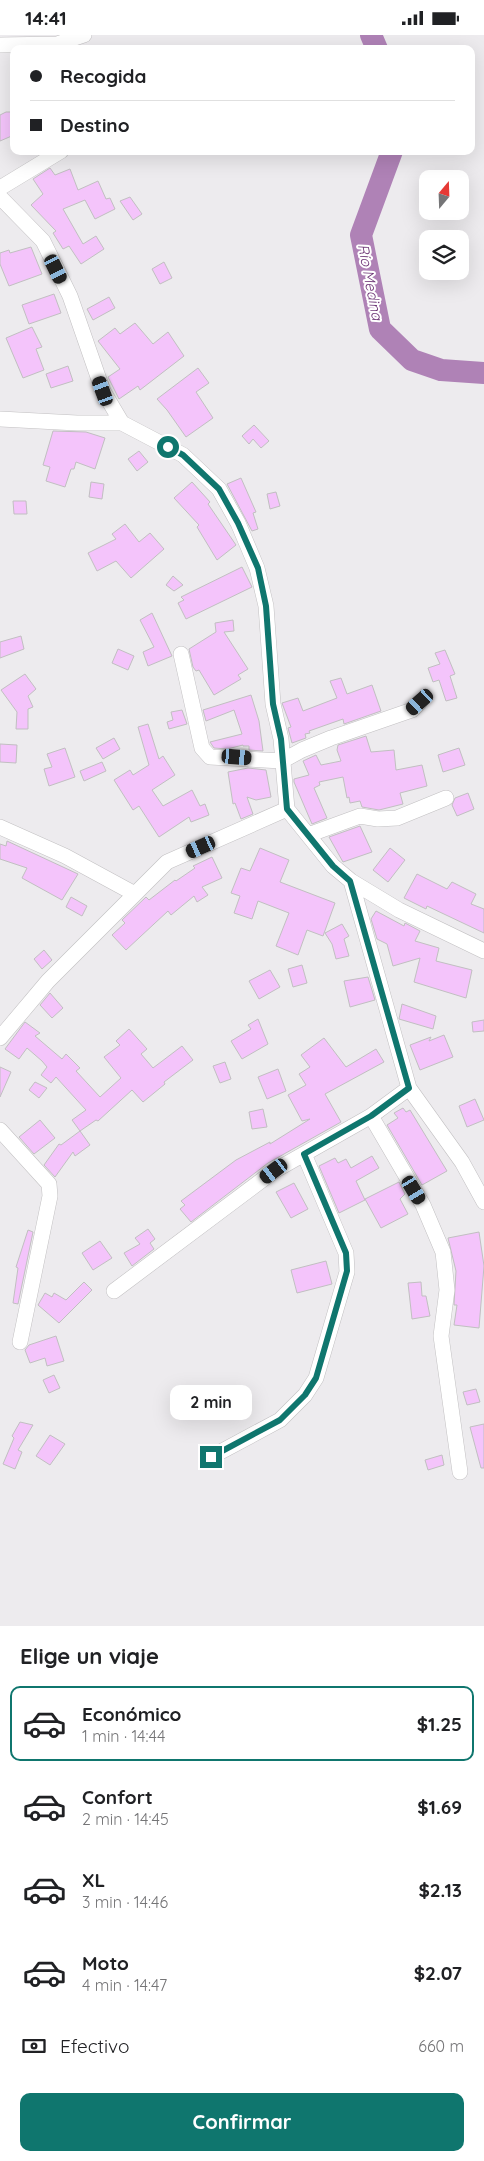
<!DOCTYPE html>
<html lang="es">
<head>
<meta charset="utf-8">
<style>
  :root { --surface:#fff; --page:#f2f2f2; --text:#202124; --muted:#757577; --line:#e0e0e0; --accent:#0f766e }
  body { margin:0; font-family:Quicksand,sans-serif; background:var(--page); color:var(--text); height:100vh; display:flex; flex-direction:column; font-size:19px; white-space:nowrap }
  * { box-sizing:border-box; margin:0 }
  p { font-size:16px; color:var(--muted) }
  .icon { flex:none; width:28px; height:28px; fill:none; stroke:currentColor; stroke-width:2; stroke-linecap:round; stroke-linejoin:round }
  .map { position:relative; height:1591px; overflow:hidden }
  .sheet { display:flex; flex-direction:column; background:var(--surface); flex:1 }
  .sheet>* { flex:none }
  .guide { position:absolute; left:10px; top:10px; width:465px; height:110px; border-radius:10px; box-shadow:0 5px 20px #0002; display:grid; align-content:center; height:110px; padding:0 20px; background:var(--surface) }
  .needle { width:32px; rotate:19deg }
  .tools { position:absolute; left:419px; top:135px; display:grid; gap:10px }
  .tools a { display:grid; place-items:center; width:50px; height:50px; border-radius:10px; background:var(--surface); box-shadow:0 5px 20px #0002; font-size:25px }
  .end { position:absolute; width:22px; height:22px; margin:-11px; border:6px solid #0f766e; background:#fff; box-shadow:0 0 0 2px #fff }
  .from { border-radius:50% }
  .bubble { position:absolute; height:35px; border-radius:10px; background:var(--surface); box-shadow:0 5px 20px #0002; font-size:16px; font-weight:800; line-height:35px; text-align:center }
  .car { position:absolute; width:15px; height:30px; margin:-15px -8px; border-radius:6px; box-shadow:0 0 4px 1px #0007; background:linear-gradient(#222 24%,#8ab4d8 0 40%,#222 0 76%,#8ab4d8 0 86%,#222 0) }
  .guide b { display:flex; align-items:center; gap:18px; height:48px; font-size:19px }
  .guide b+b { border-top:1px solid var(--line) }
  .guide i { width:12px; height:12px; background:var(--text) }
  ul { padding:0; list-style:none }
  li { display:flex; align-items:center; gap:15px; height:75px; margin:0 10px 8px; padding:0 10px; border:2px solid transparent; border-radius:10px }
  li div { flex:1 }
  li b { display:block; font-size:19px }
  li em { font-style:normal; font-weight:800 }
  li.current { border-color:var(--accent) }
  li>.icon { width:45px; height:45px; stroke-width:1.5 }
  h2 { padding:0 20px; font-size:22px; line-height:60px }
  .pay { display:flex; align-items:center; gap:12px; height:55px; padding:0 20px; font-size:19px }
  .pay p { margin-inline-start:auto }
  .primary-button { display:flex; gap:10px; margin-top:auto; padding:10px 20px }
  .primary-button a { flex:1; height:58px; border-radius:10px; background:var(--accent); color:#fff; font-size:20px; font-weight:800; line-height:58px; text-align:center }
  .status { display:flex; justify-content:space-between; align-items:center; height:35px; padding:0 25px; background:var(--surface); direction:ltr }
  .status svg { height:14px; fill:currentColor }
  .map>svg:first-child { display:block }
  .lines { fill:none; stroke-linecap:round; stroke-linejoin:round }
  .river { stroke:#af82b6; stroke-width:22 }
  .building { fill:#f4c4fb; stroke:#c1bfc1 }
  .minor-casing { stroke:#c2c0c2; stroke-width:16 }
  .minor { stroke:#fff; stroke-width:15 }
  .route { stroke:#0f766e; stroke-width:6 }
  .labels { text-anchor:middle; stroke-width:4; stroke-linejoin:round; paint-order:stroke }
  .water-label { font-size:15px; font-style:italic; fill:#6c3475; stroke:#fff }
</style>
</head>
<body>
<div class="status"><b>14:41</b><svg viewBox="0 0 49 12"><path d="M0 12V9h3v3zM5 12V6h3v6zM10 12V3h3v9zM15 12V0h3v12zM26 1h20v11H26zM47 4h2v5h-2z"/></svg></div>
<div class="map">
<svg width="484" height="1591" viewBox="0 0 484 1591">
  <rect width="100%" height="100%" fill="#edebee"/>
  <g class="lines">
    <path class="river" d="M371,0L377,14
      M392,116L361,200L380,294L412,325L441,335L484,338"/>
  </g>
  <path class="building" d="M6,77H14V100L0,106V80Z
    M50,133L55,140L70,134L78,155L98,146L106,164L110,163L115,174L95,184L85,165L63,174L83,209L96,201L104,214L81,229L69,211L63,214L53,198L56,196L31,170L43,159L33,144Z
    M130,162L142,179L133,185L120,166Z
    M31,212L42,239L9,251L0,229V218L9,215L10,218Z
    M164,227L172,243L160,249L152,234Z
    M54,259L61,278L29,289L22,270Z
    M109,262L115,273L93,285L87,274Z
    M135,288L153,309L168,297L184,321L140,355L138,351L119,364L108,342L120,334L98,306L115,293L120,299Z
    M32,292L42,312L36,314L44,335L23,343L6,303Z
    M68,331L73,346L51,353L46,339Z
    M198,333L209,348L196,357L213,383L186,402L167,375L157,364Z
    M254,390L269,406L261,413L253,404L249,409L242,401Z
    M53,396L86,397L105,403L95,434L76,427L74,434H71L65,452L46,446L50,432L43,430Z
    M139,416L148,427L137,436L128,424Z
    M241,443L256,477L253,478L258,494L252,496L227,449Z
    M91,447L104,449L102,464L89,462Z
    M192,447L210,467L208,469L236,510L217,525L197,492L199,490L174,463Z
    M276,457L280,471L270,474L267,459Z
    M13,466H26L27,479H14Z
    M125,489L139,507L150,498L164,514L131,543L116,526L97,536L88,518L116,504L112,499Z
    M242,532L252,552L186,584L178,568L184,565L181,562Z
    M173,541L183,550L174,556L166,550Z
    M152,578L172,621L148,631L143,617L154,612L140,585Z
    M233,585L234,596L224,597L248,634L238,640L241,644L214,660L199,635L196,636L193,632L189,614L216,597L215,588Z
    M21,601L24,614L0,623V607Z
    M118,614L134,621L128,635L112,628Z
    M445,615L455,639L450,641L457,663L446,666L439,645L433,647L428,633L440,629L435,618Z
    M25,639L36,654L28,661L33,672L28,674V694H16L17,677L1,655Z
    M341,643L347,659L372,650L381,676L344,689L343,684L309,696L310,698L305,699L306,703L292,708L288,693L291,692L282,668L298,663L303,676L337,663L330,646Z
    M251,660L259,686L263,716L249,715V711H243V710L227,714L214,713L210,707L242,699L234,675L206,686L203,675Z
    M182,675L187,689L169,694L167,687L173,685L171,677Z
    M148,689L159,724L163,721L175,740L152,755L163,771L192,755L200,771L205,769L209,780L191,787L189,782L159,802L139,771L133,775L114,745L130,735L133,740L149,730L138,692Z
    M366,701L371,717L394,715L396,735L422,730L427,751L400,758L403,769L379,775L362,772L360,766L350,768L349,762L347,763L343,742L319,747L320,750L314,753L327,783L312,789L294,747V744L309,740L303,726L316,720L321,730L341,726L337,715L338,710Z
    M114,703L120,714L103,724L96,713Z
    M0,709L17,710L16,728L0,727Z
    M65,713L75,742L49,751L44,734L52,732L47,719Z
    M459,713L465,730L443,737L438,720Z
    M102,727L106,736L84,746L80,736Z
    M248,733L266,735L271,762L256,765L247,762L253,779L241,784L235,768L233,769L228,737Z
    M468,758L474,774L457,781L452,770L455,763Z
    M360,791L372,817L343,827L329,802Z
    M7,806L78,839L62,865L22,843L27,833L0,824V809L6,811Z
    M260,813L289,825L280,847L335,868L323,901L307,895L298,920L276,911L289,878L258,866L252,884L234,878L240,861L231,858L241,833L250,836Z
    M390,813L405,825L388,847L373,835Z
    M212,822L222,843L202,852L208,860L197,867L194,861L171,880L168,876L126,915L112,900L125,888L122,885L146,862L149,865L175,845L176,846L195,833L193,831Z
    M417,839L447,854L452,847L476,859L471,869L484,874V898L427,871L426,874L404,863Z
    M71,862L87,871L82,881L66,872Z
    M376,876L404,891L405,888L420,896L415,906L439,913L436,926L472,935L466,963L414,947L420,923L393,931L387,909L377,904L371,884Z
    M342,889L349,901L344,904L349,921L336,924L332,909L325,898Z
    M44,915L52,925L42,934L34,924Z
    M302,930L307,948L293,952L288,934Z
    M270,935L280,952L259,964L249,946Z
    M368,942L375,965L350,972L344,946Z
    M50,958L63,973L52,983L40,970Z
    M402,969L436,981L433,994L399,984Z
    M258,984L268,1009L242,1024L231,1006L251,994L248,990Z
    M484,985V996L473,997L472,987Z
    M25,987L40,998L35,1001L62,1024L66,1019L80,1033L76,1036L100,1062L121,1043L104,1022L120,1010L116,1006L129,994L147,1014L141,1019L153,1033L182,1011L193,1025L164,1047L165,1049L143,1067L132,1055L98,1086L96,1085L80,1096L72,1085L86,1075L56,1042L51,1048L41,1040L47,1032L42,1026L27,1013L19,1024L5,1014Z
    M444,1000L453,1022L420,1035L410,1010L431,1002L429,1006Z
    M324,1003L346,1032L376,1014L384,1027L325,1059L341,1087L268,1128L191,1187L180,1174L185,1170L181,1166L236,1125L270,1107V1109L310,1084L302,1086L288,1060L306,1050L299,1039L310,1032L301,1020Z
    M225,1027L231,1044L220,1048L213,1031Z
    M0,1032L11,1037L0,1062Z
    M278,1034L286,1056L267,1064L258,1042Z
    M35,1047L47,1053L39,1063L29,1055Z
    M475,1064L484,1085L467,1092L459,1071Z
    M403,1073L406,1077L410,1075L447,1136L422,1150L387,1090L398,1083L394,1078Z
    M263,1074L267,1092L252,1094L249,1077Z
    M40,1085L55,1103L34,1119L19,1102Z
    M80,1096L90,1110L75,1121L73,1117L55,1142L44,1130L59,1109L61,1110Z
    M372,1121L379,1133L356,1146L365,1165L339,1178L319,1131L335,1123L338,1128L346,1124L351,1133Z
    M399,1147L405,1159L400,1164L408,1179L381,1193L365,1164Z
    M294,1148L308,1174L291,1183L276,1157Z
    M148,1194L155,1204L150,1208L154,1214L132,1231L124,1218L140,1209L135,1203Z
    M28,1195L33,1197L18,1269L13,1268L18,1233L16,1232Z
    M479,1197L484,1231L479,1293L454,1290L457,1270H454L456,1236L448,1203Z
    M100,1206L112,1223L93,1235L82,1218Z
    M326,1226L332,1249L297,1258L291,1235Z
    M84,1247L92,1255L59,1288L38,1270L45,1258L52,1262L54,1258L66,1265Z
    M421,1247L422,1261H426L430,1281L412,1284L408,1248Z
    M56,1301L64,1326L47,1331L45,1323L30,1328L25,1315L29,1310Z
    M54,1340L60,1353L49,1358L43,1345Z
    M476,1354L480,1367L467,1370L463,1357Z
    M20,1387L33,1390L18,1415L22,1417L15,1434L3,1429L14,1403L12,1401Z
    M484,1389V1433H481L470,1392Z
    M50,1400L65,1409L50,1430L36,1421Z
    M442,1420L444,1430L428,1435L425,1425Z"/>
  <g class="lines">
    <defs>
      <path id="minor" d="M0,10L57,9L84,0
        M0,153L61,116
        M0,162L43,206L70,261L103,356L122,388L183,420L219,454L238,488L257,533L266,571L273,669L281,704L287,774L333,831L351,846L399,875L484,916
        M0,384L77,388H122
        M181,619L202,713L210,722L282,726L302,715L331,703L412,675L420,667
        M0,792L65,821L135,859
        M308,800L360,781L378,784L397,783L446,763
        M351,846L409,1053L462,1127L484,1167
        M0,1003L48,946L167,827L287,774
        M371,1081L423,1170L443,1217L447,1255L441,1301L460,1437
        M0,1095L49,1149L50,1161L20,1307
        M114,1256L274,1136L371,1081L409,1053
        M211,1422L280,1385L305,1360L316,1343L347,1237L346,1218L304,1119"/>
    </defs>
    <use href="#minor" class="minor-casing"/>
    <use href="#minor" class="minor"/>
  </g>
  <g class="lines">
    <path class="route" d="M168,412L183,420L219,454L238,488L258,533L266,571L273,669L281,704L287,774L333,831L350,846L409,1053L371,1081L304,1119L346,1218L347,1236L316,1343L305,1360L280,1385L211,1422"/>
  </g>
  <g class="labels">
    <g class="water-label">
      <text transform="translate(370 247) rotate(79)" y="5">Río Medina</text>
    </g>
  </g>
</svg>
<div class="tools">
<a><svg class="needle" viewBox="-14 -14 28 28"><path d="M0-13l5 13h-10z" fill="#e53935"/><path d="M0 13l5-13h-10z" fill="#757577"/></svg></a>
<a><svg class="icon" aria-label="layers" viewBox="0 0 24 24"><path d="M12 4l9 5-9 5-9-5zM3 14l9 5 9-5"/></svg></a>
</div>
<i class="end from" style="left:168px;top:412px"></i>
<i class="end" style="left:211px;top:1422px"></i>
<div class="bubble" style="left:170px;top:1350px;width:82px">2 min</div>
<i class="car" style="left:56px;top:234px;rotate:154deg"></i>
<i class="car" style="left:103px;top:356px;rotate:340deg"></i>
<i class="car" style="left:420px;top:667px;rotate:228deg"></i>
<i class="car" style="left:237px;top:722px;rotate:95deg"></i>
<i class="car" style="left:201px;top:812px;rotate:246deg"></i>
<i class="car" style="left:274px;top:1136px;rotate:233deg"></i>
<i class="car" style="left:414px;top:1155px;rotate:149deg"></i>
<div class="guide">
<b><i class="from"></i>Recogida</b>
<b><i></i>Destino</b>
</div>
</div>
<section class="sheet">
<h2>Elige un viaje</h2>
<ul>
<li class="current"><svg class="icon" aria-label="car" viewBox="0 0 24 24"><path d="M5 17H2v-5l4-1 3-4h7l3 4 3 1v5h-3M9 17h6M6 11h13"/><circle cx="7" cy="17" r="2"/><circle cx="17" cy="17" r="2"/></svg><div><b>Económico</b><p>1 min · 14:44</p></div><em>$1.25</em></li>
<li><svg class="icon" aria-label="car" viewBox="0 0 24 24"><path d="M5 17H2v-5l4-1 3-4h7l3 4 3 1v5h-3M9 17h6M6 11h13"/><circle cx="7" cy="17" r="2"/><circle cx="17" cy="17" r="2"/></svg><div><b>Confort</b><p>2 min · 14:45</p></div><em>$1.69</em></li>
<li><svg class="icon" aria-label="car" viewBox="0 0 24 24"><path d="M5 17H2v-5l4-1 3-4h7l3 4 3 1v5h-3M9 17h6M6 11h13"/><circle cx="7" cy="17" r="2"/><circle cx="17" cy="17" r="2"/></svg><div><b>XL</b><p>3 min · 14:46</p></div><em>$2.13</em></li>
<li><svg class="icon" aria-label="car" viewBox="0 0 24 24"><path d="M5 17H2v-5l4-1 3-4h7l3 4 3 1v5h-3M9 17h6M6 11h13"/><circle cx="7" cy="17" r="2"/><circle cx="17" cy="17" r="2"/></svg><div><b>Moto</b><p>4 min · 14:47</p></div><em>$2.07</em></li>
</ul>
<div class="pay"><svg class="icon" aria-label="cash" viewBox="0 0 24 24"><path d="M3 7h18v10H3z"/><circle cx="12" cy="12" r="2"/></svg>Efectivo<p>660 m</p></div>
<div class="primary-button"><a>Confirmar</a></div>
</section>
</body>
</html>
